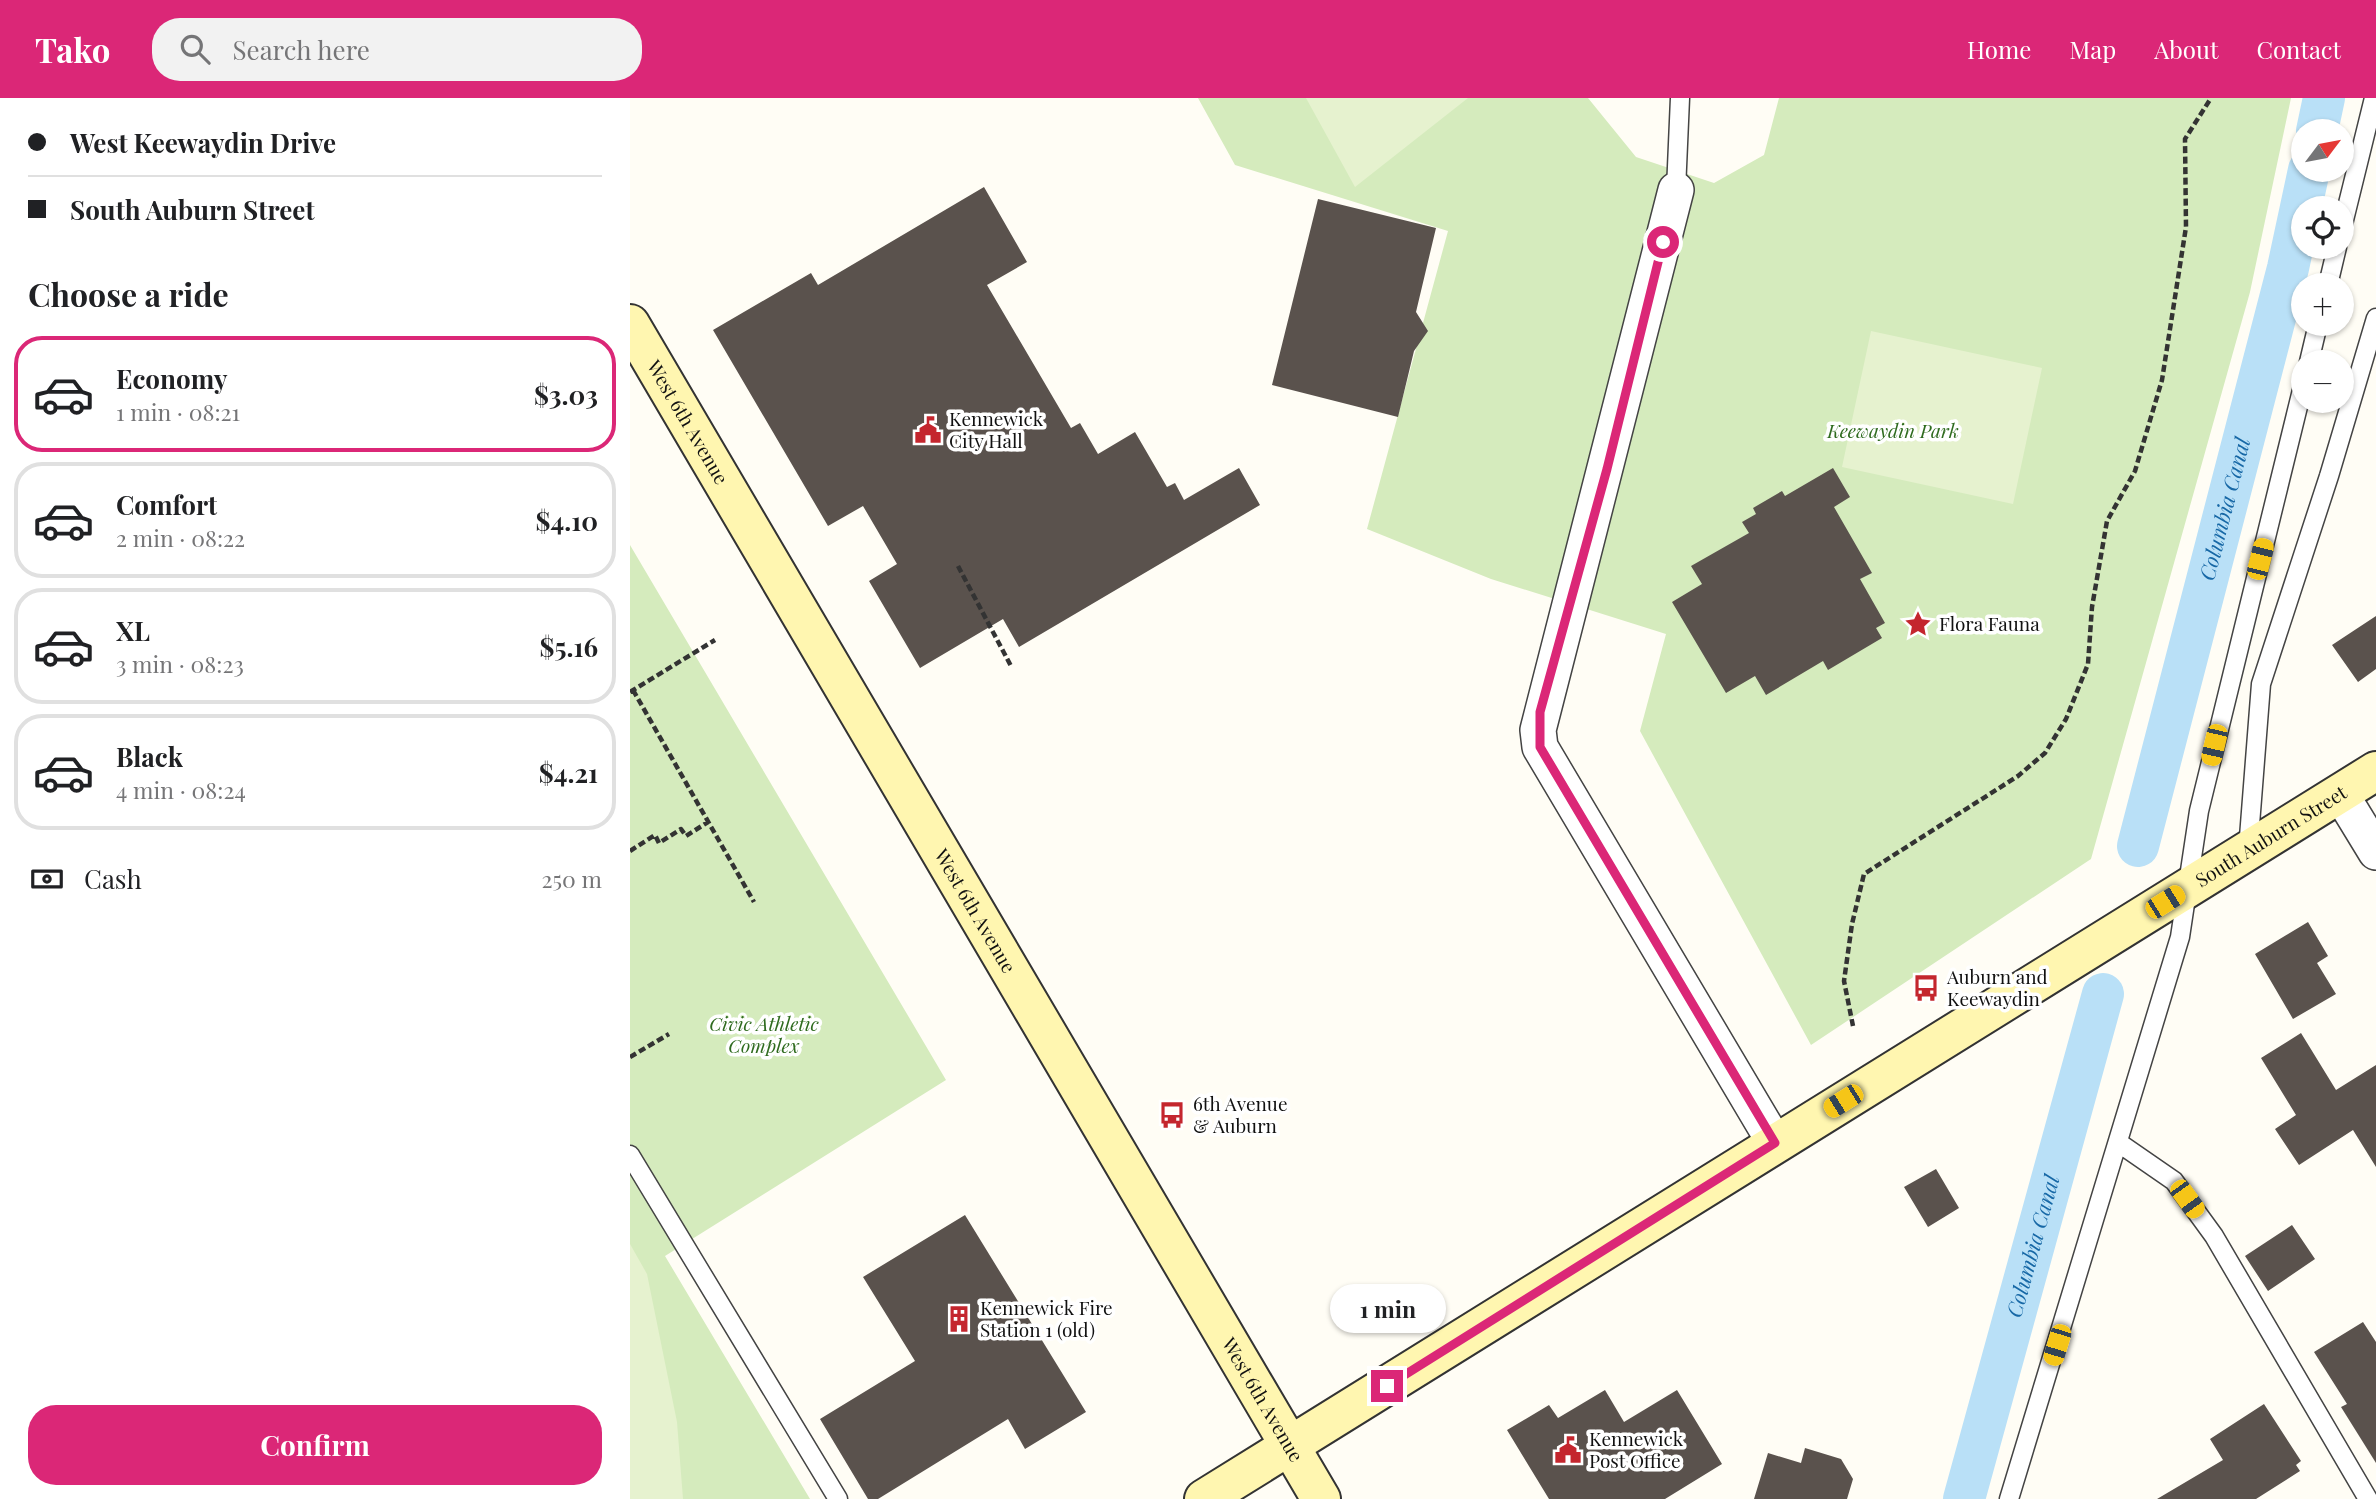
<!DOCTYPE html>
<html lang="en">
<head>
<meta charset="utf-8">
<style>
  :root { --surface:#fff; --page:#f2f2f2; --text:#202124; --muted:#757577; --line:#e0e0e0; --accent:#db2777 }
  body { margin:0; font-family:"Playfair Display",serif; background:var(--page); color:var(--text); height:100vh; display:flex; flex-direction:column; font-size:26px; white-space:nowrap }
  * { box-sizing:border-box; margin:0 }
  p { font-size:23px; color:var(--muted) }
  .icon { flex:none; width:38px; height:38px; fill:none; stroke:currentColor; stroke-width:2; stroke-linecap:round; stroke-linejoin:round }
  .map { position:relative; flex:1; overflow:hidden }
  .details { display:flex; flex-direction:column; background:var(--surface); width:630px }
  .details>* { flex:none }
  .guide { display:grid; align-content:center; height:154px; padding:0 28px; background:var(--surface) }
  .needle { width:46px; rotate:58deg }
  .controls { position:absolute; left:1661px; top:21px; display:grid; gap:14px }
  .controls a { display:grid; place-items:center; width:63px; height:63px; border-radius:50%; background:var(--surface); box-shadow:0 2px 5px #0004; font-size:35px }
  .end { position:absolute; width:32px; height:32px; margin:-16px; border:9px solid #db2777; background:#fff; box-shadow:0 0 0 4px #fff }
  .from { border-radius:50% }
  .bubble { position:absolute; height:49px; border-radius:24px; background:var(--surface); box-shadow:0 2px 5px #0004; font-size:23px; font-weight:700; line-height:49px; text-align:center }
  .car { position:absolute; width:21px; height:42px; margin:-21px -10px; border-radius:9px; box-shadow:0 0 5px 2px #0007; background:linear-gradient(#f5c518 24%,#345 0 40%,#f5c518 0 76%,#345 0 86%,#f5c518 0) }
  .guide b { display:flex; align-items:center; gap:24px; height:66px; font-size:26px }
  .guide b+b { border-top:2px solid var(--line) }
  .guide i { width:18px; height:18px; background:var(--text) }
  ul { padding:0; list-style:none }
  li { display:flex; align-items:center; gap:21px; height:116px; margin:0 14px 10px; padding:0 14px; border:4px solid var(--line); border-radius:28px }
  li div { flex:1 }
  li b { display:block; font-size:26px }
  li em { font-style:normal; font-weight:700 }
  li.selected { border-color:var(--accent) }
  li>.icon { width:63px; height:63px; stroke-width:1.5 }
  h2 { padding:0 28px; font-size:32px; line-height:84px }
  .pay { display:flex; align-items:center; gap:18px; height:77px; padding:0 28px; font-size:26px }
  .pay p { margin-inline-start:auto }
  .action { display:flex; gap:14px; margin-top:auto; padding:14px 28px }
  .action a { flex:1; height:80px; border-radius:28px; background:var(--accent); color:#fff; font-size:28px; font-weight:700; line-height:80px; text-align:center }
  header { display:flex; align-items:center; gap:42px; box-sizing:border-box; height:98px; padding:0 35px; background:var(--accent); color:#fff }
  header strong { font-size:33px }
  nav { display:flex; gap:38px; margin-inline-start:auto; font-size:24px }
  .search { width:490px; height:63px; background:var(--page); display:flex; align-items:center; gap:18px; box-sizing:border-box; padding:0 24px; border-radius:28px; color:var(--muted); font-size:26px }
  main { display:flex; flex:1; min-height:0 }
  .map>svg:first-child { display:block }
  .green { fill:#d5ebbd }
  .pitch { fill:#e6f2cf }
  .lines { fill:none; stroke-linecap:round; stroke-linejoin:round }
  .canal { stroke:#b9e0f7; stroke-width:42 }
  .building { fill:#5a524d }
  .lane-casing { stroke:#444; stroke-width:21 }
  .street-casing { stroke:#444; stroke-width:38 }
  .secondary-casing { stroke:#333; stroke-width:42 }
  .path { stroke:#333; stroke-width:4.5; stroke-dasharray:7 3.5; stroke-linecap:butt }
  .lane { stroke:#fff; stroke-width:18 }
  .street { stroke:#fff; stroke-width:35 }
  .secondary { stroke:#fff6b0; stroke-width:38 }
  .route { stroke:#db2777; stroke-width:9 }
  .labels { text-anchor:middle; stroke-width:7; stroke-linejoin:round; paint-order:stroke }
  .poi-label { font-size:19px; fill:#111; stroke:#fff; text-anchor:start }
  .street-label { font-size:19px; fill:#111; stroke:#fff }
  .park-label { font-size:19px; font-style:italic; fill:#2f6b1f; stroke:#fff }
  .water-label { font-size:21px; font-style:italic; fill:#1768a6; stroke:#fff }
</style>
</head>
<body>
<header>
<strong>Tako</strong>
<div class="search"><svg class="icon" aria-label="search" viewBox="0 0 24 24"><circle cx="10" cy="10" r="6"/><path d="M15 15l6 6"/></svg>Search here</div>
<nav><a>Home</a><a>Map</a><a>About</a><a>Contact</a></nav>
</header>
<main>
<section class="details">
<div class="guide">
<b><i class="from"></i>West Keewaydin Drive</b>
<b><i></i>South Auburn Street</b>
</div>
<h2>Choose a ride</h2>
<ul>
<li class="selected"><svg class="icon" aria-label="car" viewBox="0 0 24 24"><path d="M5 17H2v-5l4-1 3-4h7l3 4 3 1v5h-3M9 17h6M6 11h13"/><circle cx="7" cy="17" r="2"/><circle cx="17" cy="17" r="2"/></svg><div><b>Economy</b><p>1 min · 08:21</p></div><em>$3.03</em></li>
<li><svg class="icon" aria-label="car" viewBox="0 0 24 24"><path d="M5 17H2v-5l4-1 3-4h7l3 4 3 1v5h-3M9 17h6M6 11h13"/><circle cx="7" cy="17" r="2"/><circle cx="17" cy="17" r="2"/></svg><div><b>Comfort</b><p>2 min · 08:22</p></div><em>$4.10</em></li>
<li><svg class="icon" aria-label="car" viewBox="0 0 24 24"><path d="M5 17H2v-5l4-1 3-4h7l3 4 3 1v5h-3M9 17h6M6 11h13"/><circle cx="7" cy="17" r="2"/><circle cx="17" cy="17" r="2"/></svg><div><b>XL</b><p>3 min · 08:23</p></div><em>$5.16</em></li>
<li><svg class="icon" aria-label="car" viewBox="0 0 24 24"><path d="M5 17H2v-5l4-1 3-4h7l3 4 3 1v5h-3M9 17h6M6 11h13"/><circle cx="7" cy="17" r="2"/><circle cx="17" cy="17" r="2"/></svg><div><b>Black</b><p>4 min · 08:24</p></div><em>$4.21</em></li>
</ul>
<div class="pay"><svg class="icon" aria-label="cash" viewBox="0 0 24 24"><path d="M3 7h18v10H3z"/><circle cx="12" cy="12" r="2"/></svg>Cash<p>250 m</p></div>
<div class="action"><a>Confirm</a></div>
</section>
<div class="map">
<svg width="1746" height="1401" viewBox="0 0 1746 1401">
  <rect width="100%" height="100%" fill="#fffdf5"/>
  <path class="green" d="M568,0H958L1006,59L1084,85L1134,57L1149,0H1661L1620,194L1461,761L1181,947L1010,633L1036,536L861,481L737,431L818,133L605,67Z
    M0,447L316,982L35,1158L180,1401H0Z"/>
  <path class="pitch" d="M676,0H838L725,89Z
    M1241,233L1412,270L1383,406L1212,369Z
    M0,1146L17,1176L47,1324L53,1401H0Z"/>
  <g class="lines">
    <g class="canal">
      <path d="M1687,33L1694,0"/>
      <path id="s1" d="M1508,748L1658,170L1679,72"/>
      <path id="s2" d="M1334,1401L1473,896"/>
    </g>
  </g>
  <path class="building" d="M354,89L397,164L357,187L441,330L450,325L468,356L505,334L537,389L545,385L554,402L609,370L630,407L389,549L373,521L290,570L239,483L267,466L233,408L198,428L83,232L181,175L188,187Z
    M688,101L806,130L786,214L798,233L784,253L768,319L642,287Z
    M1203,370L1220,399L1204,409L1242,475L1230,481L1255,525L1246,530L1252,540L1198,572L1193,563L1136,597L1125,578L1096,595L1042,504L1072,486L1061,468L1119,435L1112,424L1126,416L1123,410L1152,393L1155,398Z
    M1746,518V571L1728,584L1702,547Z
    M1678,824L1698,858L1687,865L1706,896L1663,921L1625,856Z
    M1671,935L1706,992L1746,967V1069L1723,1032L1669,1067L1645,1031L1666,1017L1631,960Z
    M1306,1071L1329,1110L1298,1129L1274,1089Z
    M335,1117L456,1314L395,1351L378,1321L248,1401H238L190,1321L285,1263L233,1179Z
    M1662,1127L1685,1161L1638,1193L1615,1158Z
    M1733,1224L1746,1244V1365L1711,1309L1717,1306L1684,1254Z
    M975,1292L994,1324L1047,1292L1092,1366L1035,1401H919L877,1332L919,1307L928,1320Z
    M1634,1306L1671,1363L1666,1367L1670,1373L1626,1401H1527L1593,1362L1580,1341Z
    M1175,1350L1211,1361L1223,1381L1217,1401H1124L1138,1355L1171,1365Z"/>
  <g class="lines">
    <defs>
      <path id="lane" d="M1046,92L1050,0
        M1712,130L1744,0
        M1698,187L1707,149
        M1679,264L1688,226
        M1618,752L1631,586L1699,378L1746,220
        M1489,1045L1544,1083L1584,1138L1738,1401
        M0,1057L208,1401
        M1379,1401L1550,839L1569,713L1673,288"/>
      <path id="street" d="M1046,92L908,632L910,649L1145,1045
        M1710,695L1746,754"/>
      <g id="secondary">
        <path id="s3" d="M0,226L691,1401"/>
        <path id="s4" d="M574,1401L1746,673"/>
      </g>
    </defs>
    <use href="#lane" class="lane-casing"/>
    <use href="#street" class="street-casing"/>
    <use href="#secondary" class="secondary-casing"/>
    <path class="path" d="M328,468L381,568
      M3,592L124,804
      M0,594L85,542
      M0,753L25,737L29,745L51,731L56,738L78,724
      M1223,928L1214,883L1222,826L1234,776L1388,678L1415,655L1436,621L1458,566L1462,509L1477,423L1505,373L1532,282L1556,129L1555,41L1581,0
      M0,959L39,936"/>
    <use href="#lane" class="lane"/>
    <use href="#street" class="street"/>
    <use href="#secondary" class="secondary"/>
  </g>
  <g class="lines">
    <path class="route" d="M757,1288L1145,1045L910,649V614L977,371L1033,144"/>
  </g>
  <defs>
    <symbol id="civic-bare" viewBox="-9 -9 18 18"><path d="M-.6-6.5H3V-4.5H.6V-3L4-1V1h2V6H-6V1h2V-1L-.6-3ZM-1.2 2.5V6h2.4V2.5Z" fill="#c4262e" stroke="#fff" stroke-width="2.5" paint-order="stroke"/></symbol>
    <symbol id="sight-bare" viewBox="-9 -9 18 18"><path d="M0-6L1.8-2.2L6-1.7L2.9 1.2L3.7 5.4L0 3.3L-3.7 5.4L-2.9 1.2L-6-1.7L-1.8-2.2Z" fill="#c4262e" stroke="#fff" stroke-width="2.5" paint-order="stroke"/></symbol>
    <symbol id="bus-bare" viewBox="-9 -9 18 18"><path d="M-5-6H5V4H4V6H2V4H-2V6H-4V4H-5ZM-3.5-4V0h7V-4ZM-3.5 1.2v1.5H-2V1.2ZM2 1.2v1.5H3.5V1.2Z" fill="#c4262e" stroke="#fff" stroke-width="2.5" paint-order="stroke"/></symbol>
    <symbol id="building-bare" viewBox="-9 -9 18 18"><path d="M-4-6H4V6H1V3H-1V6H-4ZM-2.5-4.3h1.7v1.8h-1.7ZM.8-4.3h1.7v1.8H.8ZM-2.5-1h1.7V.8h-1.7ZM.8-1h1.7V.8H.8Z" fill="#c4262e" stroke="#fff" stroke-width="2.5" paint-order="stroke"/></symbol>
  </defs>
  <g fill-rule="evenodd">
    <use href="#civic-bare" x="279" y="313" width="38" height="38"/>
    <use href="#sight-bare" x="1269" y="507" width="38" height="38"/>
    <use href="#bus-bare" x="1277" y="871" width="38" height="38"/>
    <use href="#bus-bare" x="523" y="998" width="38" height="38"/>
    <use href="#building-bare" x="310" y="1202" width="38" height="38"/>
    <use href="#civic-bare" x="919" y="1333" width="38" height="38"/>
  </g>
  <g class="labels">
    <g class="poi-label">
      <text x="319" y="328">Kennewick<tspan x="319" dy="22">City Hall</tspan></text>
      <text x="1309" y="533">Flora Fauna</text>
      <text x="1317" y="886">Auburn and<tspan x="1317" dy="22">Keewaydin</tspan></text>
      <text x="563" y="1013">6th Avenue<tspan x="563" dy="22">&amp; Auburn</tspan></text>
      <text x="350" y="1217">Kennewick Fire<tspan x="350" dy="22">Station 1 (old)</tspan></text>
      <text x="959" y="1348">Kennewick<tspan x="959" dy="22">Post Office</tspan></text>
    </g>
    <g class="street-label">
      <text dy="7" stroke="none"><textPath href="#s3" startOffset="114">West 6th Avenue</textPath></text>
      <text dy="7" stroke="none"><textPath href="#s4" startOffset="1256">South Auburn Street</textPath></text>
      <text dy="7" stroke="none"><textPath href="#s3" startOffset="681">West 6th Avenue</textPath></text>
      <text dy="7" stroke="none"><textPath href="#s3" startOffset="1248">West 6th Avenue</textPath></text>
    </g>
    <g class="park-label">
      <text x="1263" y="340">Keewaydin Park</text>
      <text x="134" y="933">Civic Athletic<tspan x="134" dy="22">Complex</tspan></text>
    </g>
    <g class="water-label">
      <text dy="7" stroke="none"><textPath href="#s1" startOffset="348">Columbia Canal</textPath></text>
      <text dy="7" stroke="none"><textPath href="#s2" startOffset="262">Columbia Canal</textPath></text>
    </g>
  </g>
</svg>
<div class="controls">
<a><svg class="needle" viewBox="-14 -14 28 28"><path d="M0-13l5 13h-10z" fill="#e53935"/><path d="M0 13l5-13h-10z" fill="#757577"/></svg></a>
<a><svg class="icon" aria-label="locate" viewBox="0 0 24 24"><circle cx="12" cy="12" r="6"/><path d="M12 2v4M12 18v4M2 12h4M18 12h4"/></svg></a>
<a>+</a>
<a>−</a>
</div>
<i class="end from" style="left:1033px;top:144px"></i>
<i class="end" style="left:757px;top:1288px"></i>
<div class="bubble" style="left:700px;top:1186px;width:116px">1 min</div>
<i class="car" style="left:1630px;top:461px;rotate:14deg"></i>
<i class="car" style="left:1584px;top:647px;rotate:193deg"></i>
<i class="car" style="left:1535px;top:804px;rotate:58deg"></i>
<i class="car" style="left:1213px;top:1003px;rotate:238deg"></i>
<i class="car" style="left:1557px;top:1101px;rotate:144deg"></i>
<i class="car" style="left:1427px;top:1247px;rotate:197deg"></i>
</div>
</main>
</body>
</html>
